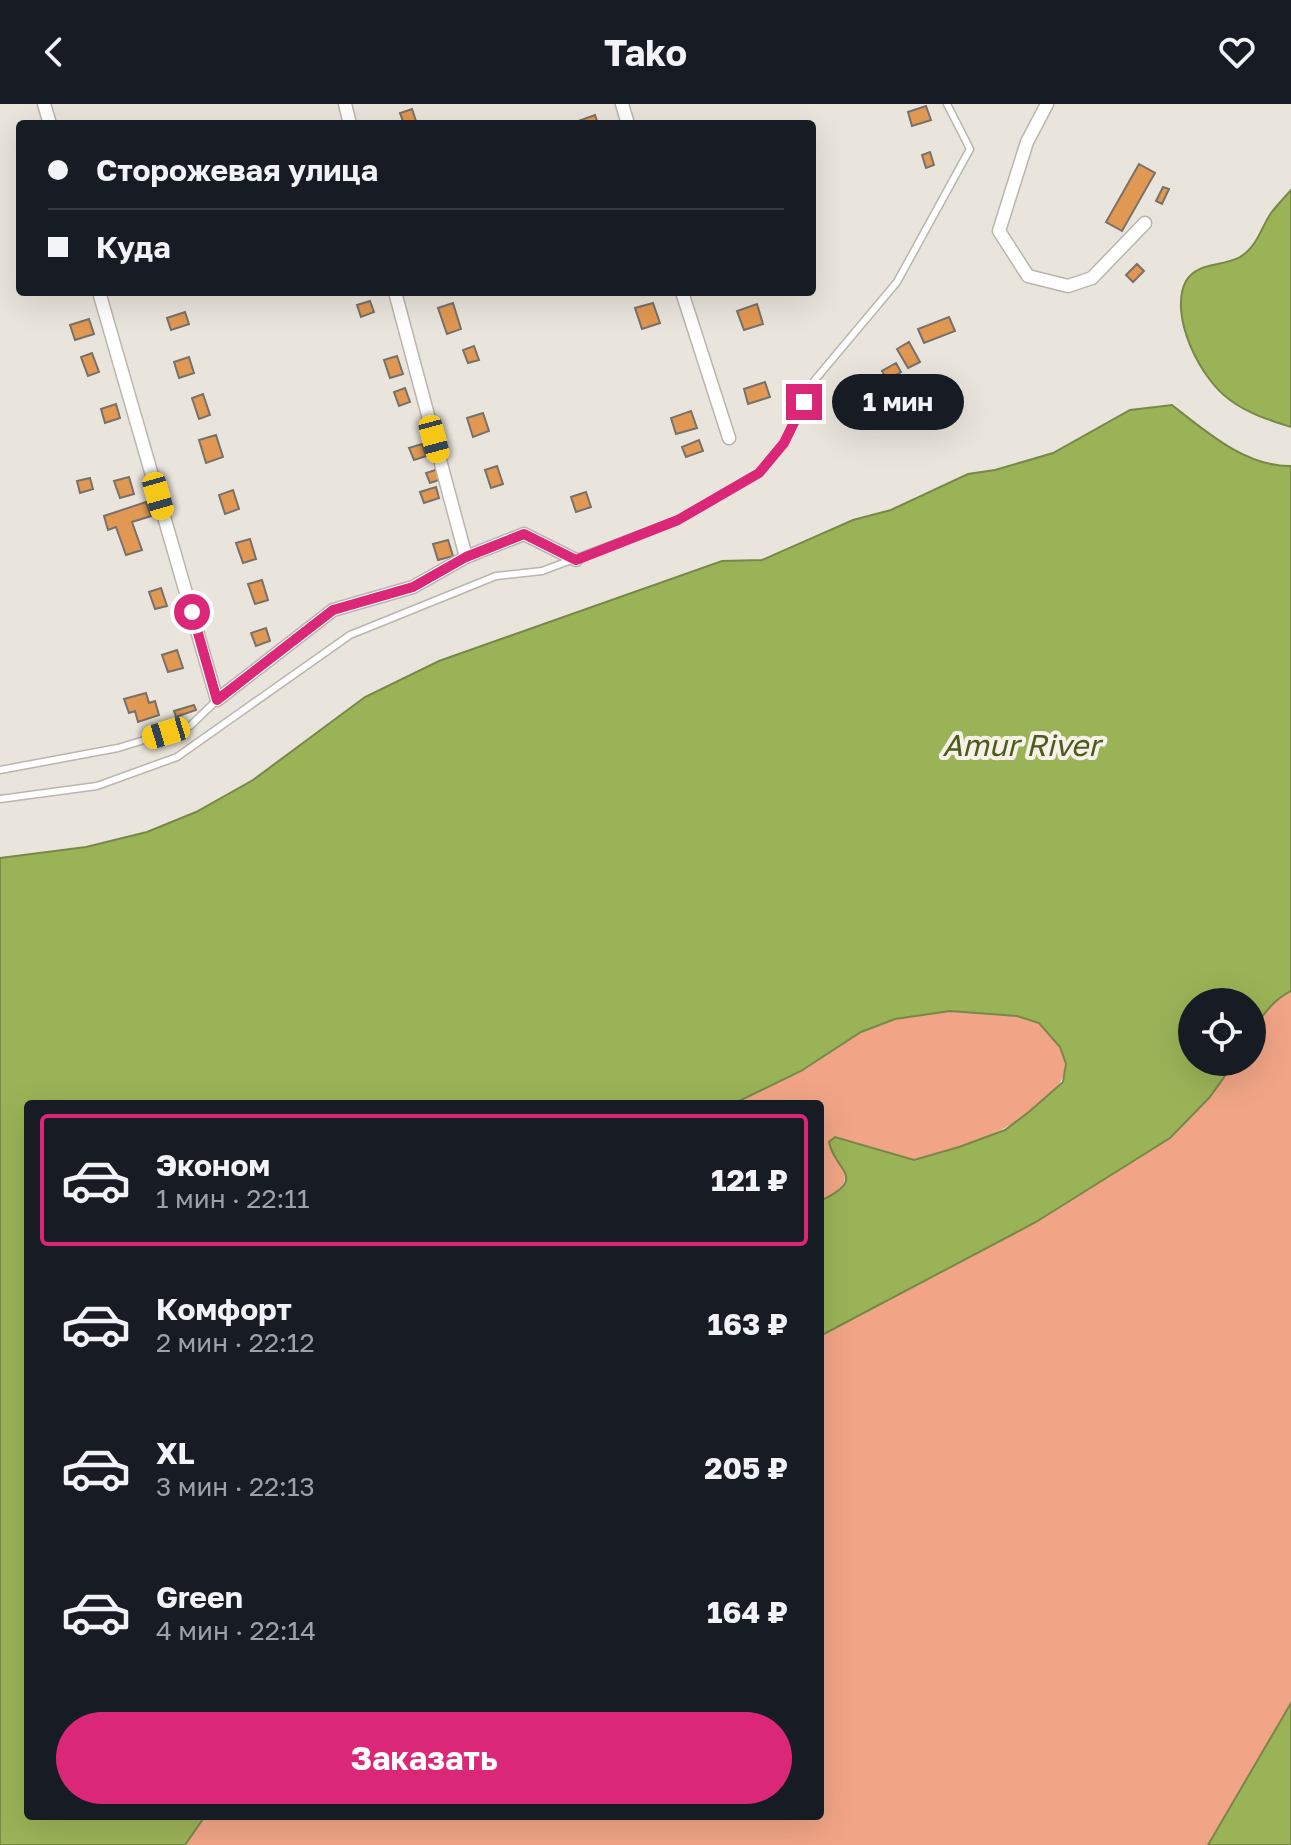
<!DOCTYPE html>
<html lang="ru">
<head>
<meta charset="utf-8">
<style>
  :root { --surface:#171b24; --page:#20242c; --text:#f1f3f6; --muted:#9ea1a6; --line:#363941; --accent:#db2777 }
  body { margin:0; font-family:"Golos Text",sans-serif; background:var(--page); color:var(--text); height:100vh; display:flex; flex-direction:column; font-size:30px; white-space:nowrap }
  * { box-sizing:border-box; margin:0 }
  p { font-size:26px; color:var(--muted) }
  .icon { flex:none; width:44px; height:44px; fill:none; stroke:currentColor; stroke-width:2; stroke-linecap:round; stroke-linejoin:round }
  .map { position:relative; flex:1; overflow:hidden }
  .details { position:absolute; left:24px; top:996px; width:800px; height:720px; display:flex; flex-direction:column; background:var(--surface); border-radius:8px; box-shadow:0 8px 32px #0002 }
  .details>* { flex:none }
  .banner { position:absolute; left:16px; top:16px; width:800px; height:176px; border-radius:8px; box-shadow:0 8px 32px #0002; display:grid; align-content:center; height:176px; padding:0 32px; background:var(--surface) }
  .tools { position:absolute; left:1178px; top:884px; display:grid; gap:16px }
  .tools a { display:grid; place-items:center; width:88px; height:88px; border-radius:50%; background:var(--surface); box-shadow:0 8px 32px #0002; font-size:40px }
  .end { position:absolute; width:36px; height:36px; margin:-18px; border:10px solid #db2777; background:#fff; box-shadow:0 0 0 4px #fff }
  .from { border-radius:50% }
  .bubble { position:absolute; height:56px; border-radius:28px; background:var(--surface); box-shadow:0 8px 32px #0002; font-size:26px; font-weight:700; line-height:56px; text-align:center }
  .car { position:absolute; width:24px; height:48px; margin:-24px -12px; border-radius:10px; box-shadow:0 0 6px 2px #0007; background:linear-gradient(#f5c518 24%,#345 0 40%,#f5c518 0 76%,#345 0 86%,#f5c518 0) }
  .banner b { display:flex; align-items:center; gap:28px; height:76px; font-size:30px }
  .banner b+b { border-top:2px solid var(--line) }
  .banner i { width:20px; height:20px; background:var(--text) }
  ul { padding:14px 0 0; list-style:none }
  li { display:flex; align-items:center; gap:24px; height:132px; margin:0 16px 12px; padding:0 16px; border:4px solid transparent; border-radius:8px }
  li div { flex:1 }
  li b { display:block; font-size:30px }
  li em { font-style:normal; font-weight:700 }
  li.active { border-color:var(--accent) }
  li>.icon { width:72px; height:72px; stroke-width:1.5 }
  .button { display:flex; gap:16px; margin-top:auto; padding:16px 32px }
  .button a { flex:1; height:92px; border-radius:48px; background:var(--accent); color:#fff; font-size:32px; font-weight:700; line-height:92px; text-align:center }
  header { display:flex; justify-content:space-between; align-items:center; height:104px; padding:0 32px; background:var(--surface); font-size:36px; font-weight:700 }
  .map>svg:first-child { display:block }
  .green { fill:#f1a586 }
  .water { fill:#9bb357; stroke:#788847; stroke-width:2 }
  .building { fill:#e09852; stroke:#78716a; stroke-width:2 }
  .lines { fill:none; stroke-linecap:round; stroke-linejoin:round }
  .service-casing { stroke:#bab5ad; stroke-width:9 }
  .minor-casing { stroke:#bab5ad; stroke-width:15 }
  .service { stroke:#fff; stroke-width:6 }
  .minor { stroke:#fff; stroke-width:12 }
  .route { stroke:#db2777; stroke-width:10 }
  .labels { text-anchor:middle; stroke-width:8; stroke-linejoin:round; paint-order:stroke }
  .water-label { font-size:30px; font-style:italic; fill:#4c5c1a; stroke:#f7f2e9 }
</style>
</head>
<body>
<header><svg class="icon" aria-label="back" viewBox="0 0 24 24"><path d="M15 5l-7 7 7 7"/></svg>Tako<svg class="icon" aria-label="heart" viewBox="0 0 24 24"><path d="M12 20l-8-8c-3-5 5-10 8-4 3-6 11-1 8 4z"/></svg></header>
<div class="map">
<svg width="1291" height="1741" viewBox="0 0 1291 1741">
  <rect width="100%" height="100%" fill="#eae5dc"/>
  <path class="green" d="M1291,887V1599L1208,1741H185L205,1712H820V1232L1036,1118L1170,1034L1209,994L1235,958H1252C1252,949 1251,939 1252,931C1255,913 1275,894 1291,887Z
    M951,907C975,910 1015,908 1036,918C1047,923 1059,939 1063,950C1082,1003 956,1049 916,1055C907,1056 896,1051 886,1050C868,1047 849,1048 831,1047C851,1072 851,1082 820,1097V1000H733L801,967L861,928L895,915Z"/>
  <path class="water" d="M1291,86V323C1269,316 1249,310 1230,296C1201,276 1168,211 1186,177C1197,158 1222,163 1240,153C1257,143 1261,124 1271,109C1277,101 1285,93 1291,86Z
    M1172,301C1205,327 1246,363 1291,362V887C1273,896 1261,912 1252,929V898H1192V958H1235L1209,994L1170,1034L1036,1118L820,1232V1097C870,1074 834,1066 829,1038L835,1033L914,1056L959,1043L1005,1026L1030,1007L1063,978L1066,960L1060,943L1039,919L1017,912L950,907L895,915L861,928L801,967L733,1000H28V1712H205L185,1741H0V754L86,743L147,728L196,708L253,676L365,593L439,557L722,457L762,456L853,416L891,406L968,370L995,366L1053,349L1130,306Z
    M1291,1599V1741H1208Z"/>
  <path class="building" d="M926,2L931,16L912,22L908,8Z
    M412,5L417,20H404L400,9Z
    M595,11L598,20H579L578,17Z
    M930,48L934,61L926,64L922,51Z
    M1139,60L1155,69L1122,127L1106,118Z
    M1163,83L1169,85L1162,100L1156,97Z
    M1137,160L1144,167L1133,178L1126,171Z
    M370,197L374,208L361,213L357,201Z
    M453,199L461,225L447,230L438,204Z
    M653,199L660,219L642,225L635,204Z
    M757,200L763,220L744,226L737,207Z
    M185,208L189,220L171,226L167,214Z
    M949,213L955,227L924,239L918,225Z
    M89,215L94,230L75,236L70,221Z
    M909,238L920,258L908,264L897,245Z
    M474,242L479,256L468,259L463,246Z
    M92,249L99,268L88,272L81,253Z
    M397,252L403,270L390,274L384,256Z
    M189,253L194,269L179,274L174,258Z
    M896,259L901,268L887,276L882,267Z
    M765,278L770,293L748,300L744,285Z
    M405,284L410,298L399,302L394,288Z
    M203,290L210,311L199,315L192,294Z
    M116,300L120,314L105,319L101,305Z
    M875,300L878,306L859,317L855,311Z
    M691,307L697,324L676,330L671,314Z
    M483,309L489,327L473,333L467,314Z
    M216,331L223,353L206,359L199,336Z
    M699,336L703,347L686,353L682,343Z
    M422,340L426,352L414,356L409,344Z
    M497,362L503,380L491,384L485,366Z
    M444,363L448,373L430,379L426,369Z
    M129,373L134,390L120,394L114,377Z
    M90,374L93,385L80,389L77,377Z
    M436,383L439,394L424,399L420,388Z
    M233,386L239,405L225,410L219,391Z
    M586,388L591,403L576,408L571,393Z
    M146,398L151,412L132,418L142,446L126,451L116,423L108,426L104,412Z
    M250,435L256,455L243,459L236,439Z
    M448,436L453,452L438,456L433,440Z
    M262,476L268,496L255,500L248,480Z
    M161,484L167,502L155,505L149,488Z
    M266,524L270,537L256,542L251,529Z
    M177,546L183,564L168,568L162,551Z
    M146,589L149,599L155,597L159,611L138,618L135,607L129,609L124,595Z
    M194,601L196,606L176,613L174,607Z"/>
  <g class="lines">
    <defs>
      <path id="service" d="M0,666L118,644L190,622L217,596
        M0,695L97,682L177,653L350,531L496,472L542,467L678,416L759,369L784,339L814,277L897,178L970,45L947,0"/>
      <path id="minor" d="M44,0L50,20
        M345,0L350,20
        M622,0L628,20
        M1047,0L1027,38L999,127L1028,172L1068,182L1092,174L1145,119
        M99,188L217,596L333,506L413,483L466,453L524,430L576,456
        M395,188L466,453
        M682,188L729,334"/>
    </defs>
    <use href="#service" class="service-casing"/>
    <use href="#minor" class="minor-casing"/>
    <use href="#service" class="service"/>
    <use href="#minor" class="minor"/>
  </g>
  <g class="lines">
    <path class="route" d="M192,508L217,596L333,506L413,483L466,453L524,430L576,456L678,416L759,369L784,339L804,298"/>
  </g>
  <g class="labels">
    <g class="water-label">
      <text x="1021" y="652">Amur River</text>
    </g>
  </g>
</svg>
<div class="tools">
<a><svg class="icon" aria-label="locate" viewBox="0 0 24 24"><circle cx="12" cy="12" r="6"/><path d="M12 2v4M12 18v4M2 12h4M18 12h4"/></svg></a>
</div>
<i class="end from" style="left:192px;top:508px"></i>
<i class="end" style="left:804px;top:298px"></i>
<div class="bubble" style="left:832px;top:270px;width:132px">1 мин</div>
<i class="car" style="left:434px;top:335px;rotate:165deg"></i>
<i class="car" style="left:158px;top:392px;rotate:164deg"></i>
<i class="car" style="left:166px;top:629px;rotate:253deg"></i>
<div class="banner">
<b><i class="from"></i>Сторожевая улица</b>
<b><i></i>Куда</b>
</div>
<section class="details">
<ul>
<li class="active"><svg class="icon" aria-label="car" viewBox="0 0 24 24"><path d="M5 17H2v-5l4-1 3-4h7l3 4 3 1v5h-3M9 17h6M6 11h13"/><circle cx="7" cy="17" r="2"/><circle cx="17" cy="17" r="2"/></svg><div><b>Эконом</b><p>1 мин · 22:11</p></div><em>121 ₽</em></li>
<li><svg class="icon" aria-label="car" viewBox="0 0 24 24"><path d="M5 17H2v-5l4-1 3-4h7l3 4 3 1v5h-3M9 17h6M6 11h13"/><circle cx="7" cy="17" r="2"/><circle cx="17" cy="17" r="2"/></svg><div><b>Комфорт</b><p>2 мин · 22:12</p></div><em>163 ₽</em></li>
<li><svg class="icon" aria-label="car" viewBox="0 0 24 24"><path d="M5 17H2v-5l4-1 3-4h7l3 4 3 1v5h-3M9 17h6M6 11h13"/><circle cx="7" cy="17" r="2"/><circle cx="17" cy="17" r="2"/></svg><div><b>XL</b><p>3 мин · 22:13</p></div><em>205 ₽</em></li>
<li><svg class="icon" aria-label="car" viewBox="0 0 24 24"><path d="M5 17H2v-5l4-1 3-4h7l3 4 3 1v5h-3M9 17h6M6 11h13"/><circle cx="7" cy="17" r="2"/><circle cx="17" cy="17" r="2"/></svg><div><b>Green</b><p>4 мин · 22:14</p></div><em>164 ₽</em></li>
</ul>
<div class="button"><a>Заказать</a></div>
</section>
</div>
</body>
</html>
